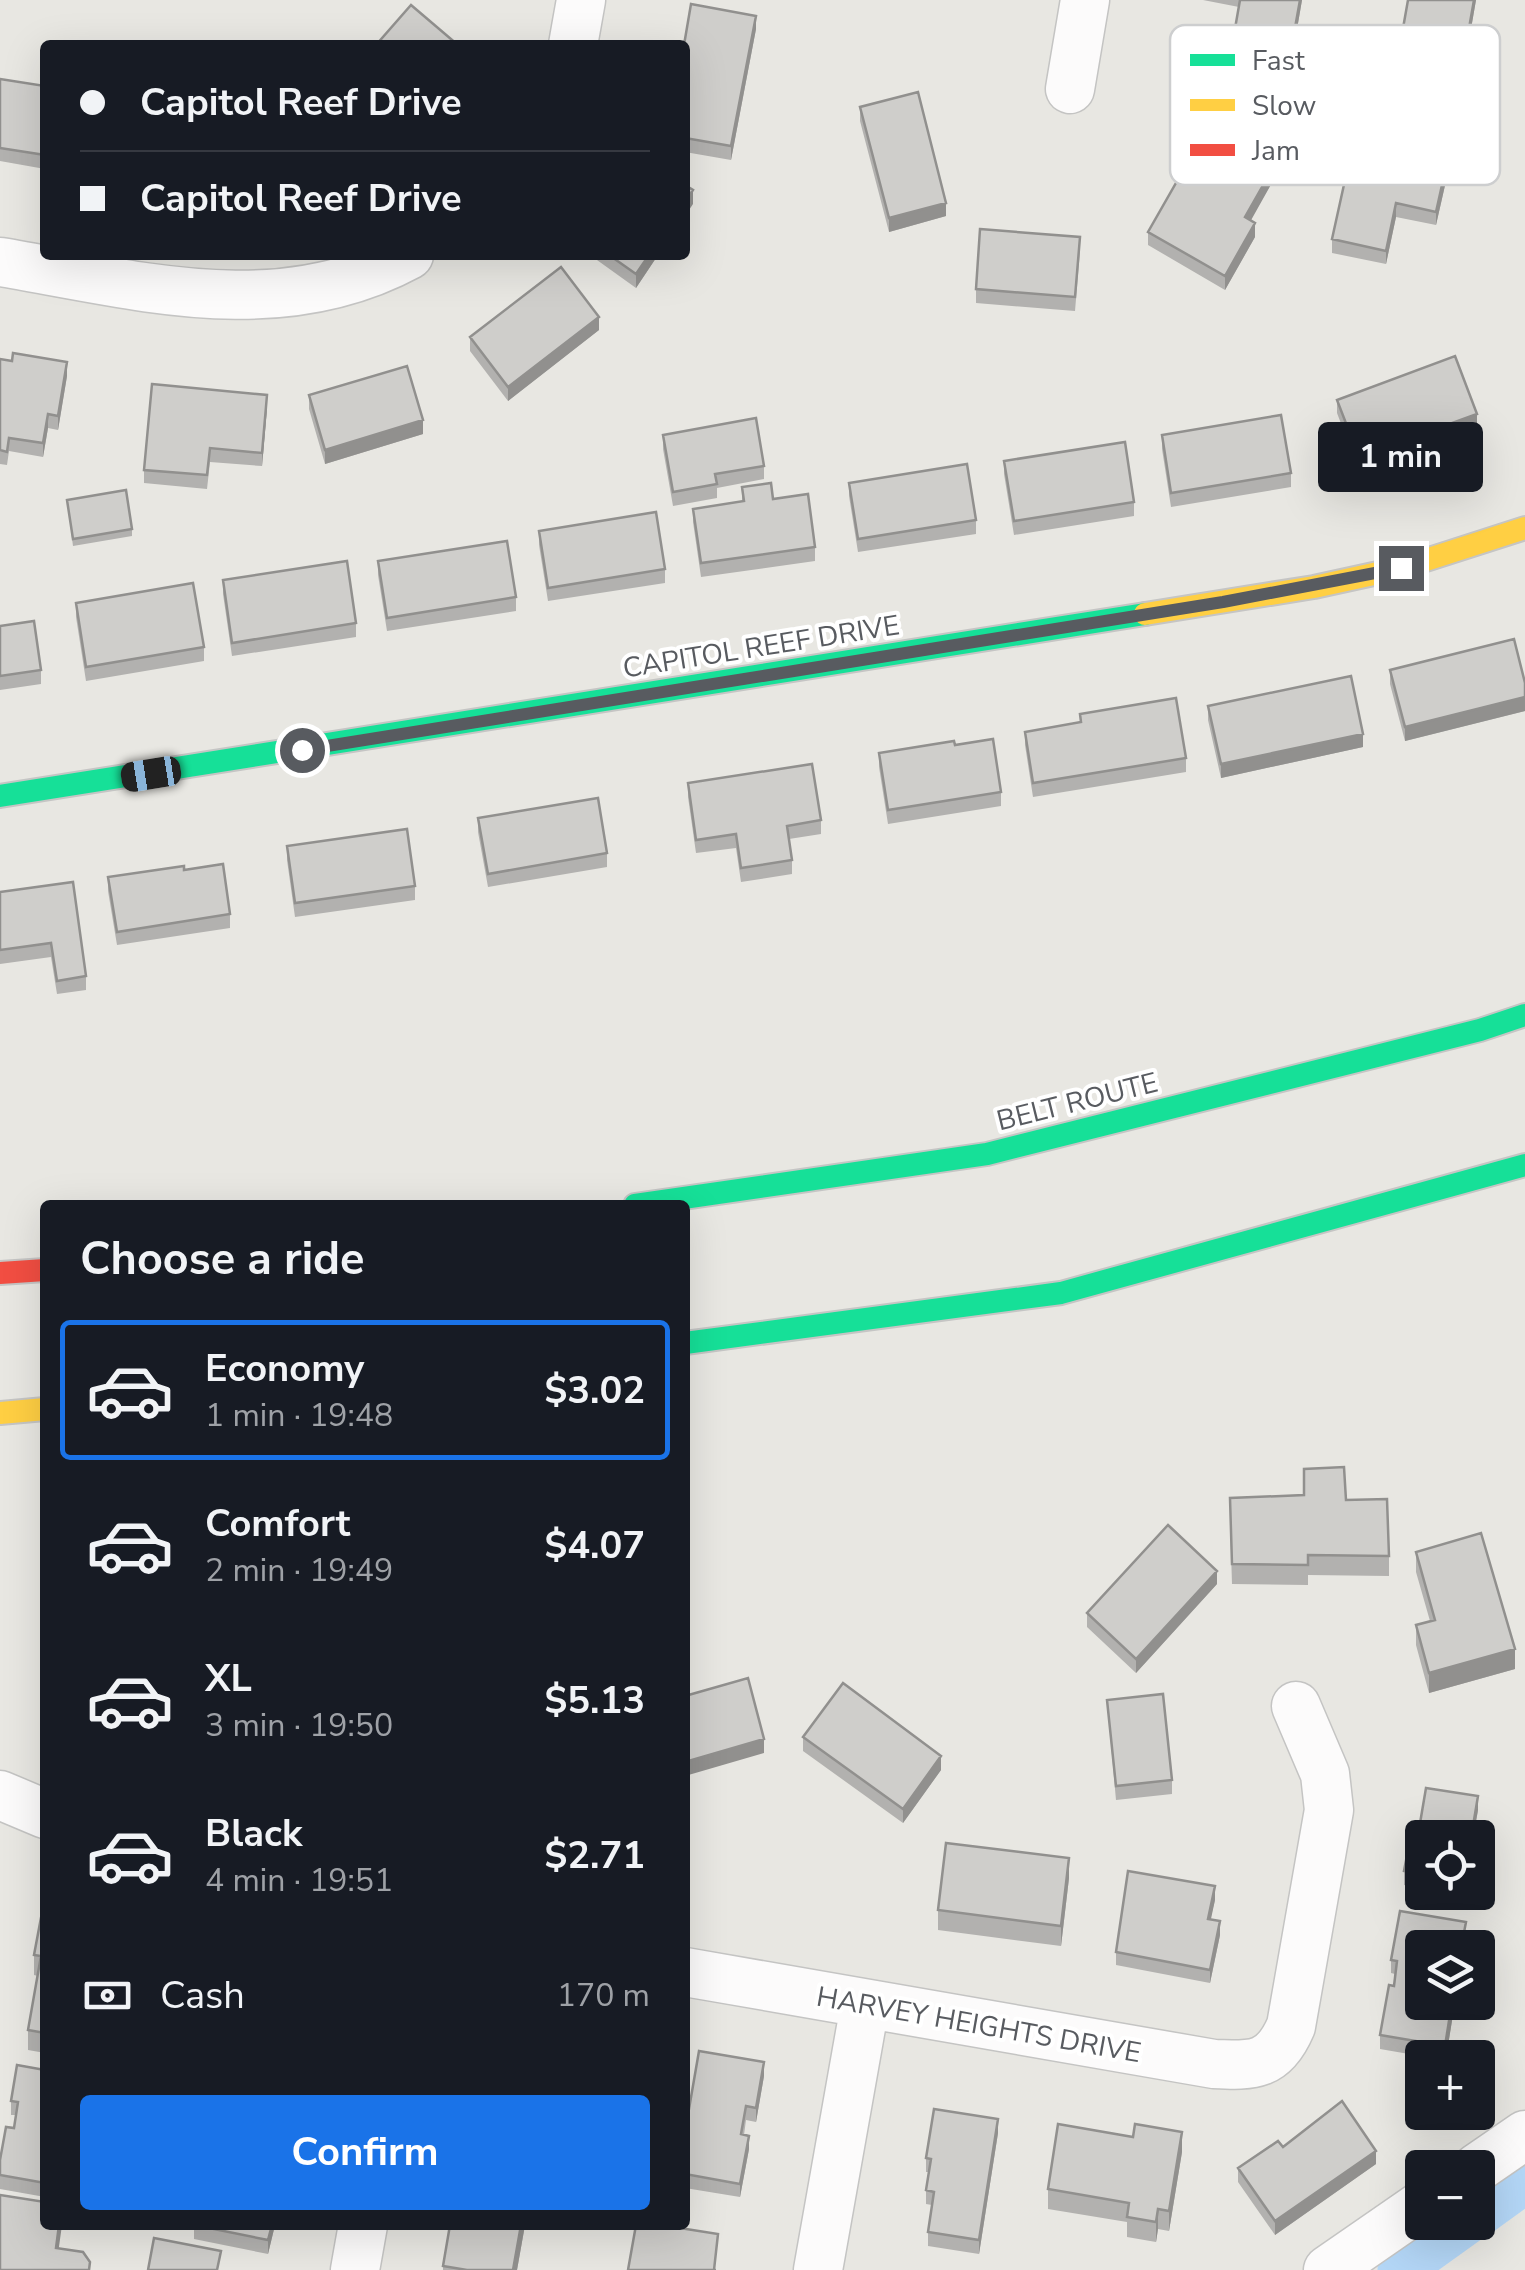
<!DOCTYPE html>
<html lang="en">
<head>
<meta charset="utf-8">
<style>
  :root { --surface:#171b24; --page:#20242c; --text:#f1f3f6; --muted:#9ea1a6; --line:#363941; --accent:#1a73e8 }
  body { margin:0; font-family:"Nunito Sans",sans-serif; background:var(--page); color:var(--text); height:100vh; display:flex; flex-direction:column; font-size:38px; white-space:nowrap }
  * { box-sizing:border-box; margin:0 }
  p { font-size:32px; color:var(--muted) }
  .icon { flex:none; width:55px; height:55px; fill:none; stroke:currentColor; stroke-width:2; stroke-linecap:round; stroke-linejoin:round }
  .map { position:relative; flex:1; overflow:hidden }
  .side { position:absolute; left:40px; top:1200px; width:650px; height:1030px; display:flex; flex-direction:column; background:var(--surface); border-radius:10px; box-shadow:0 10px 40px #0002 }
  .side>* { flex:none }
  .hud { position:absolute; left:40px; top:40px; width:650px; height:220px; border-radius:10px; box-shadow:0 10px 40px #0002; display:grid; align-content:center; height:220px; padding:0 40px; background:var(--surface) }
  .controls { position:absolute; left:1405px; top:1820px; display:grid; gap:20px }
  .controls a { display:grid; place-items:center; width:90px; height:90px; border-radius:10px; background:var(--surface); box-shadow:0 10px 40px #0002; font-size:50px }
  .end { position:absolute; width:45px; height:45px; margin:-22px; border:12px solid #585b60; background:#fff; box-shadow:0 0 0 5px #fff }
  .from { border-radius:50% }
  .bubble { position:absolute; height:70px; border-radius:10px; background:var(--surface); box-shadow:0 10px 40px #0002; font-size:32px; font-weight:700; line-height:70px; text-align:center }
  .car { position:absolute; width:30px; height:60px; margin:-30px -15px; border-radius:12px; box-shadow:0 0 8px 2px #0007; background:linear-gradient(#222 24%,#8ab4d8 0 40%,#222 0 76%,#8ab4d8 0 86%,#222 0) }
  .hud b { display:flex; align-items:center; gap:35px; height:95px; font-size:38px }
  .hud b+b { border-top:2px solid var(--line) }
  .hud i { width:25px; height:25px; background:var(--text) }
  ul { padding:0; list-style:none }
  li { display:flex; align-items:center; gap:30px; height:140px; margin:0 20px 15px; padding:0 20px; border:5px solid transparent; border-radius:10px }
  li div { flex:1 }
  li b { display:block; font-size:38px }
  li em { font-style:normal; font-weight:700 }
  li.active { border-color:var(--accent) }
  li>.icon { width:90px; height:90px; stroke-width:1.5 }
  h2 { padding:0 40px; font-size:45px; line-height:120px }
  .pay { display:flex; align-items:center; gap:25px; height:110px; padding:0 40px; font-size:38px }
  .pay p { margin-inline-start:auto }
  .action { display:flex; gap:20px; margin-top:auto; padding:20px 40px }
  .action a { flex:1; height:115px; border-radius:10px; background:var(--accent); color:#fff; font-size:40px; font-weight:700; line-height:115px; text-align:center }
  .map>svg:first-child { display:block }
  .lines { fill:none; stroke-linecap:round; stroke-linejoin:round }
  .canal { stroke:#b3d6f6; stroke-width:45 }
  .street-casing { stroke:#c4c4c3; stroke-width:51 }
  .fast-casing { stroke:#c5c5c4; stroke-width:26 }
  .slow-casing { stroke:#c5c5c4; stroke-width:26 }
  .jam-casing { stroke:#c5c5c4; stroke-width:26 }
  .street { stroke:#fcfbfb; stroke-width:48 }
  .fast { stroke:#16e098; stroke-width:22 }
  .slow { stroke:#ffcf43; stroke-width:22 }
  .jam { stroke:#f24e42; stroke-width:22 }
  .wall { fill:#b2b1af }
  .shaded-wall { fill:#91908e }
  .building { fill:#cfcecb; stroke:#91908e; stroke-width:2.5 }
  .route { stroke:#585b60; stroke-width:12 }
  .labels { text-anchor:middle; stroke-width:8; stroke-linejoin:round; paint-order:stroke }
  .street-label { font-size:28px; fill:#585b60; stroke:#fff }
  .key { fill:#fff; stroke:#cdcecf; stroke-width:2.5 }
  .key-label { font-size:28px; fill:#585b60 }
</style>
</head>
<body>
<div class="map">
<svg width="1525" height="2270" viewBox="0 0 1525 2270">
  <rect width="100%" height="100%" fill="#e8e7e2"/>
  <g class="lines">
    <path class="canal" d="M1478,2215L1525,2181
      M1400,2270L1467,2222"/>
    <defs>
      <path id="street" d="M573,45L581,0
        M1070,89L1085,0
        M0,262C138,285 278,326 409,255
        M0,1795L45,1814
        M685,1972L1214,2064C1254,2066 1274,2066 1291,2026L1329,1810L1325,1774L1296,1706
        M1477,2168L1525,2135
        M355,2270L363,2225
        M818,2270L865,2005
        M1328,2270L1422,2205"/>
      <path id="fast" d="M0,796L1145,614
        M635,1205L987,1154L1480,1030L1525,1015
        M685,1343L1061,1293L1525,1165"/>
      <path id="slow" d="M1145,614L1314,587L1401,568L1525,528
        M0,1413L45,1409"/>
      <path id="jam" d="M0,1273L45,1270"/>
    </defs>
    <use href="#street" class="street-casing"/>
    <use href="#fast" class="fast-casing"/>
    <use href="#slow" class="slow-casing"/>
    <use href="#jam" class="jam-casing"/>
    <use href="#street" class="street"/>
    <use href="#fast" class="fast"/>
    <use href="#slow" class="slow"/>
    <use href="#jam" class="jam"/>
  </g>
  <path class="wall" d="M1203,0H1302L1291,64L1233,53V40L1239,7Z
    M1408,0H1476L1455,121L1391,110V96Z
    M756,29L731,160L685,152V45Z
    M0,79L45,86V169L0,161Z
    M860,107L946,216L889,232L860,121Z
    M1201,160L1282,165L1250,220L1255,237L1225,290L1148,245V232Z
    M1397,173L1446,181L1436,225L1396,217L1386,264L1332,253V239Z
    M1080,251L1075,311L976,303V289Z
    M590,255H658L636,288Z
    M599,330L508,401L470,351V337Z
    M0,359L67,376L58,430L48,428L43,457L9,451L7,465L0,464Z
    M309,395L423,434L325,464L309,409Z
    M1337,400L1477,427L1359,471L1337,413Z
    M267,408L262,466L210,462L207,489L144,483V470Z
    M663,435L764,466V479L717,488V498L673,506L663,449Z
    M1162,435L1291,473V487L1171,507L1162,449Z
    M1004,461L1134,502V516L1014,535L1004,474Z
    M849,483L976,520V534L858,552L849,496Z
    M742,487L773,499L815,547V561L701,577L693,522V509L742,501Z
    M67,500L132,529V536L73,546Z
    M539,531L665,569V583L548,601L539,545Z
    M378,561L516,597V611L387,631L378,575Z
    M223,580L356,623V637L232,656L223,594Z
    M76,603L204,647V661L86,681L76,617Z
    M0,626L41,670V684L0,690Z
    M1390,670L1525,683V711L1405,741L1390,684Z
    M1208,706L1363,747L1221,778L1208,720Z
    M1080,714L1186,758V772L1033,797L1025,745V732L1080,722Z
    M955,745L1001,792V806L888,824L879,767V753Z
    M688,783L821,820V834L789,839L792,860V874L741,882L736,848L696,853L688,797Z
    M478,818L607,853V867L488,887L478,832Z
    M287,846L415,886V900L295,917L287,860Z
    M184,870L230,914V928L117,945L108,891V877Z
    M0,892L86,976V990L57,994L51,957L0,964Z
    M1346,1500L1389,1556V1576L1308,1575V1585L1232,1584L1230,1518Z
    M1416,1552L1515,1669L1429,1693L1416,1645V1625L1430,1621L1416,1572Z
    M1217,1584L1136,1673L1087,1627V1613Z
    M1107,1700L1172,1780V1794L1116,1800Z
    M803,1737L941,1770L903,1823L803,1751Z
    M1478,1810L1473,1838H1422V1888L1404,1885V1871L1418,1835Z
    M1484,1857L1477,1897L1448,1892H1478Z
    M1069,1878L1061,1946L938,1930V1910Z
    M1215,1900L1210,1920L1220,1935L1210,1983L1116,1965V1952Z
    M45,1907V2053L28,2050V2030L38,1976L34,1975V1955Z
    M1466,1935L1422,2002H1455L1446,2058H1432L1380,2049V2035L1394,1986L1395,1974L1391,1973V1960Z
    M45,2070V2197L0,2189V2160L14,2128L16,2115H11V2101Z
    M764,2076L756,2122L746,2120L744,2135L749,2149L740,2197L685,2188V2132Z
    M998,2133L979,2254L928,2246V2232L932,2205L926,2204V2190L929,2172H926V2158Z
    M1283,2147L1376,2164L1275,2235L1238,2182V2168Z
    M1182,2152L1169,2231L1158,2229L1156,2242L1127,2237V2222L1048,2209V2189Z
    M194,2225H275L268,2254L194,2239Z
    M525,2225L517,2270H443V2266Z"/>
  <path class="shaded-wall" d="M1300,0H1302L1291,64V50Z
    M1474,0H1476L1455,121V107Z
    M756,16V29L731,160V146Z
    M1282,152V165L1245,231V217Z
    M1446,167V181L1436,225V212Z
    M693,190V204L685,216V202Z
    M946,203V216L889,232V218Z
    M1396,203V217L1386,264V251Z
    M1255,223V237L1225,290V276Z
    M649,255H658L636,288V274Z
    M599,317V330L508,401V387Z
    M67,362V376L58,430V416Z
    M267,395V408L262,466V453Z
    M48,414V428L43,457V443Z
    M1477,414V427L1359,471V457Z
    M423,420V434L325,464V450Z
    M1525,697V711L1405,741V727Z
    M1363,734V747L1221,778V764Z
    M1217,1571V1584L1136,1673V1659Z
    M1515,1649V1669L1429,1693V1673Z
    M764,1739V1753L685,1776V1762Z
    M941,1756V1770L903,1823V1809Z
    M1478,1796V1810L1473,1838H1471Z
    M1484,1843V1857L1477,1897L1478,1879Z
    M1069,1858V1878L1061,1946V1926Z
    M1215,1886V1900L1208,1933V1919Z
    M1220,1921V1935L1210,1983V1970Z
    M1452,2002H1455L1446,2058L1445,2046Z
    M764,2062V2076L756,2122V2108Z
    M998,2119V2133L979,2254V2240Z
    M1182,2132V2152L1169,2231V2211Z
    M749,2136V2149L740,2197V2184Z
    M1376,2151V2164L1275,2235V2221Z
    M1158,2209V2229L1156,2242V2222Z
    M59,2225H62L56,2268V2248Z
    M272,2225H275L268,2254V2240Z
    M521,2225H525L517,2270H513Z"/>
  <path class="building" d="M1240,0H1300L1291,50L1233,40Z
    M1408,0H1474L1455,107L1391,96Z
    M691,4L756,16L731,146L685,138V45H684Z
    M411,5L458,45H376Z
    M0,79L45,86V155L0,148Z
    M918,92L946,203L889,218L860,107Z
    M1225,119L1282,152L1245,217L1255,223L1225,276L1148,232L1192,155L1201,160Z
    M1401,157L1446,167L1436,212L1396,203L1386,251L1332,239L1349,162L1397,173Z
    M685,185L693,190L685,202Z
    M980,229L1080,237L1075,297L976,289Z
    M609,255H649L636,274Z
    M561,267L599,317L508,387L470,337Z
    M13,353L67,362L58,416L48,414L43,443L9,438L7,452L0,450V359L12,361Z
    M1455,356L1477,414L1359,457L1337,400Z
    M407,366L423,420L325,450L309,395Z
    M152,384L267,395L262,453L210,448L207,475L144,470Z
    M1281,415L1291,473L1171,493L1162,435Z
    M756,418L764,466L715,474L717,484L673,492L663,435Z
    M1125,442L1134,502L1014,521L1004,461Z
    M967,464L976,520L858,539L849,483Z
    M771,483L773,499L808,494L815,547L701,563L693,509L744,501L742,487Z
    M126,490L132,529L73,539L67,500Z
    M656,512L665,569L548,588L539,531Z
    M507,541L516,597L387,618L378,561Z
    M347,561L356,623L232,643L223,580Z
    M193,583L204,647L86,667L76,603Z
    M34,621L41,670L0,676V626Z
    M1514,639L1525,683V697L1405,727L1390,670Z
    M1351,676L1363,734L1221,764L1208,706Z
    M1176,698L1186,758L1033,783L1025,732L1081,722L1080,714Z
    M993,739L1001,792L888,810L879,753L954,741L955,745Z
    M812,764L821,820L787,826L792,860L741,868L736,834L696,840L688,783Z
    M598,798L607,853L488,874L478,818Z
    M407,829L415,886L295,903L287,846Z
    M223,864L230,914L117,932L108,877L184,866V870Z
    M73,882L86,976L57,981L51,943L0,950V892Z
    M1344,1467L1346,1500L1387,1499L1389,1556L1308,1555V1565L1232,1564L1230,1498L1304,1495V1469Z
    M1168,1525L1217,1571L1136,1659L1087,1613Z
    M1481,1533L1515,1649L1429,1673L1416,1625L1435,1620L1416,1552Z
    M748,1678L764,1739L685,1762V1696Z
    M843,1683L941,1756L903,1809L803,1737Z
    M1163,1694L1172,1780L1116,1786L1107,1700Z
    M1426,1788L1478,1796L1471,1838H1422V1874L1404,1871L1411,1834L1418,1835Z
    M1478,1842L1484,1843L1478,1879Z
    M946,1843L1069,1858L1061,1926L938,1910Z
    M1128,1871L1215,1886L1208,1919L1220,1921L1210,1970L1116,1952Z
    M43,1907H45V2033L28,2030L41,1956L34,1955Z
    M1400,1911L1466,1922L1461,1948H1422V2002H1452L1445,2046L1380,2035L1389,1985L1394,1986L1397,1961L1391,1960Z
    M699,2051L764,2062L756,2108L746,2106L741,2134L749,2136L740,2184L685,2174V2132Z
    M17,2065L45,2070V2183L0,2175V2160L6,2127L14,2128L18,2102L11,2101Z
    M1342,2101L1376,2151L1275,2221L1238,2168L1278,2141L1283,2147Z
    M934,2109L998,2119L979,2240L928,2232L934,2192L926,2190L931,2159L926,2158Z
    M1058,2124L1133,2137L1135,2124L1182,2132L1169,2211L1158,2209L1156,2222L1127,2217L1129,2203L1048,2189Z
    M0,2195L45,2202V2225H59L56,2248L83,2252L90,2262L89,2270H0Z
    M194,2225H272L268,2240Z
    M450,2225H521L513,2270H467L443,2266Z
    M636,2225H661L718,2234L714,2270H716H628Z
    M154,2238L221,2251L217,2270H148Z"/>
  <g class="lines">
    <path class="route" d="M302,750L1223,602L1401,568"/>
  </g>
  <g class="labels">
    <g class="street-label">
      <text transform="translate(761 646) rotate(-9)" y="10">CAPITOL REEF DRIVE</text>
      <text transform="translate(1077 1101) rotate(-14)" y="10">BELT ROUTE</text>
      <text transform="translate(979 2024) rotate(10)" y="10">HARVEY HEIGHTS DRIVE</text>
    </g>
  </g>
  <rect x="1170" y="25" width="330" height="160" rx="15" class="key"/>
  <rect x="1190" y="54" width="45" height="12" fill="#16e098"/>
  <rect x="1190" y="99" width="45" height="12" fill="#ffcf43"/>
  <rect x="1190" y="144" width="45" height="12" fill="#f24e42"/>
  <g class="key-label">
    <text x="1252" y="70">Fast</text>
    <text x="1252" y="115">Slow</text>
    <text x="1252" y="160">Jam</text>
  </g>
</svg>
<div class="controls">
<a><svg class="icon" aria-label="locate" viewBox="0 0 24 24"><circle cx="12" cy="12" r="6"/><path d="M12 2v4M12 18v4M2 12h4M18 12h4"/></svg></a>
<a><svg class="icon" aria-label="layers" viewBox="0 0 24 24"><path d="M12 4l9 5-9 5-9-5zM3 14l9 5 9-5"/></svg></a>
<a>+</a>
<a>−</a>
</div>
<i class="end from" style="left:302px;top:750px"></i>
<i class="end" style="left:1401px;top:568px"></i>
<div class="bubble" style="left:1318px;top:422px;width:165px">1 min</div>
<i class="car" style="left:151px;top:774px;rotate:261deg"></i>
<div class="hud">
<b><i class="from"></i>Capitol Reef Drive</b>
<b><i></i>Capitol Reef Drive</b>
</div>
<section class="side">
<h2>Choose a ride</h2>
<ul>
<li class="active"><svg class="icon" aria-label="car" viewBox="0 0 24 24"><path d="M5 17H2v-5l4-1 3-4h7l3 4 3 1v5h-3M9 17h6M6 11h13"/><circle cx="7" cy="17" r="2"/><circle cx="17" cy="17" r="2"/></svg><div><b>Economy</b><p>1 min · 19:48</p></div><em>$3.02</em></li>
<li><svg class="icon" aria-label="car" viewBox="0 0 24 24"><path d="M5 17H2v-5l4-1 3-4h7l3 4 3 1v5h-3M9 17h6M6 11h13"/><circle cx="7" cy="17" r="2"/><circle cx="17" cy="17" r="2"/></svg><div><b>Comfort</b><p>2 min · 19:49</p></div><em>$4.07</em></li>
<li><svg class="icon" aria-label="car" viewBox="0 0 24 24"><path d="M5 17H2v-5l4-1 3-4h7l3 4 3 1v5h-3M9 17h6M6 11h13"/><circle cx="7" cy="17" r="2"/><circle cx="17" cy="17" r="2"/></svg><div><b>XL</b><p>3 min · 19:50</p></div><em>$5.13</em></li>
<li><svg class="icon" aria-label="car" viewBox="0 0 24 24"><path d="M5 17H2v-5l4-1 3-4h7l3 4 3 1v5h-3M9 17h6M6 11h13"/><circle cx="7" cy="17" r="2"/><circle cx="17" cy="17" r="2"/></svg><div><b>Black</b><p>4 min · 19:51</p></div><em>$2.71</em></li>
</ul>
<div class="pay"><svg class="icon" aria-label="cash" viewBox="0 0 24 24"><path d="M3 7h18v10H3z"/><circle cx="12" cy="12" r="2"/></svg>Cash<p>170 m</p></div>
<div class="action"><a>Confirm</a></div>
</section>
</div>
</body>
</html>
